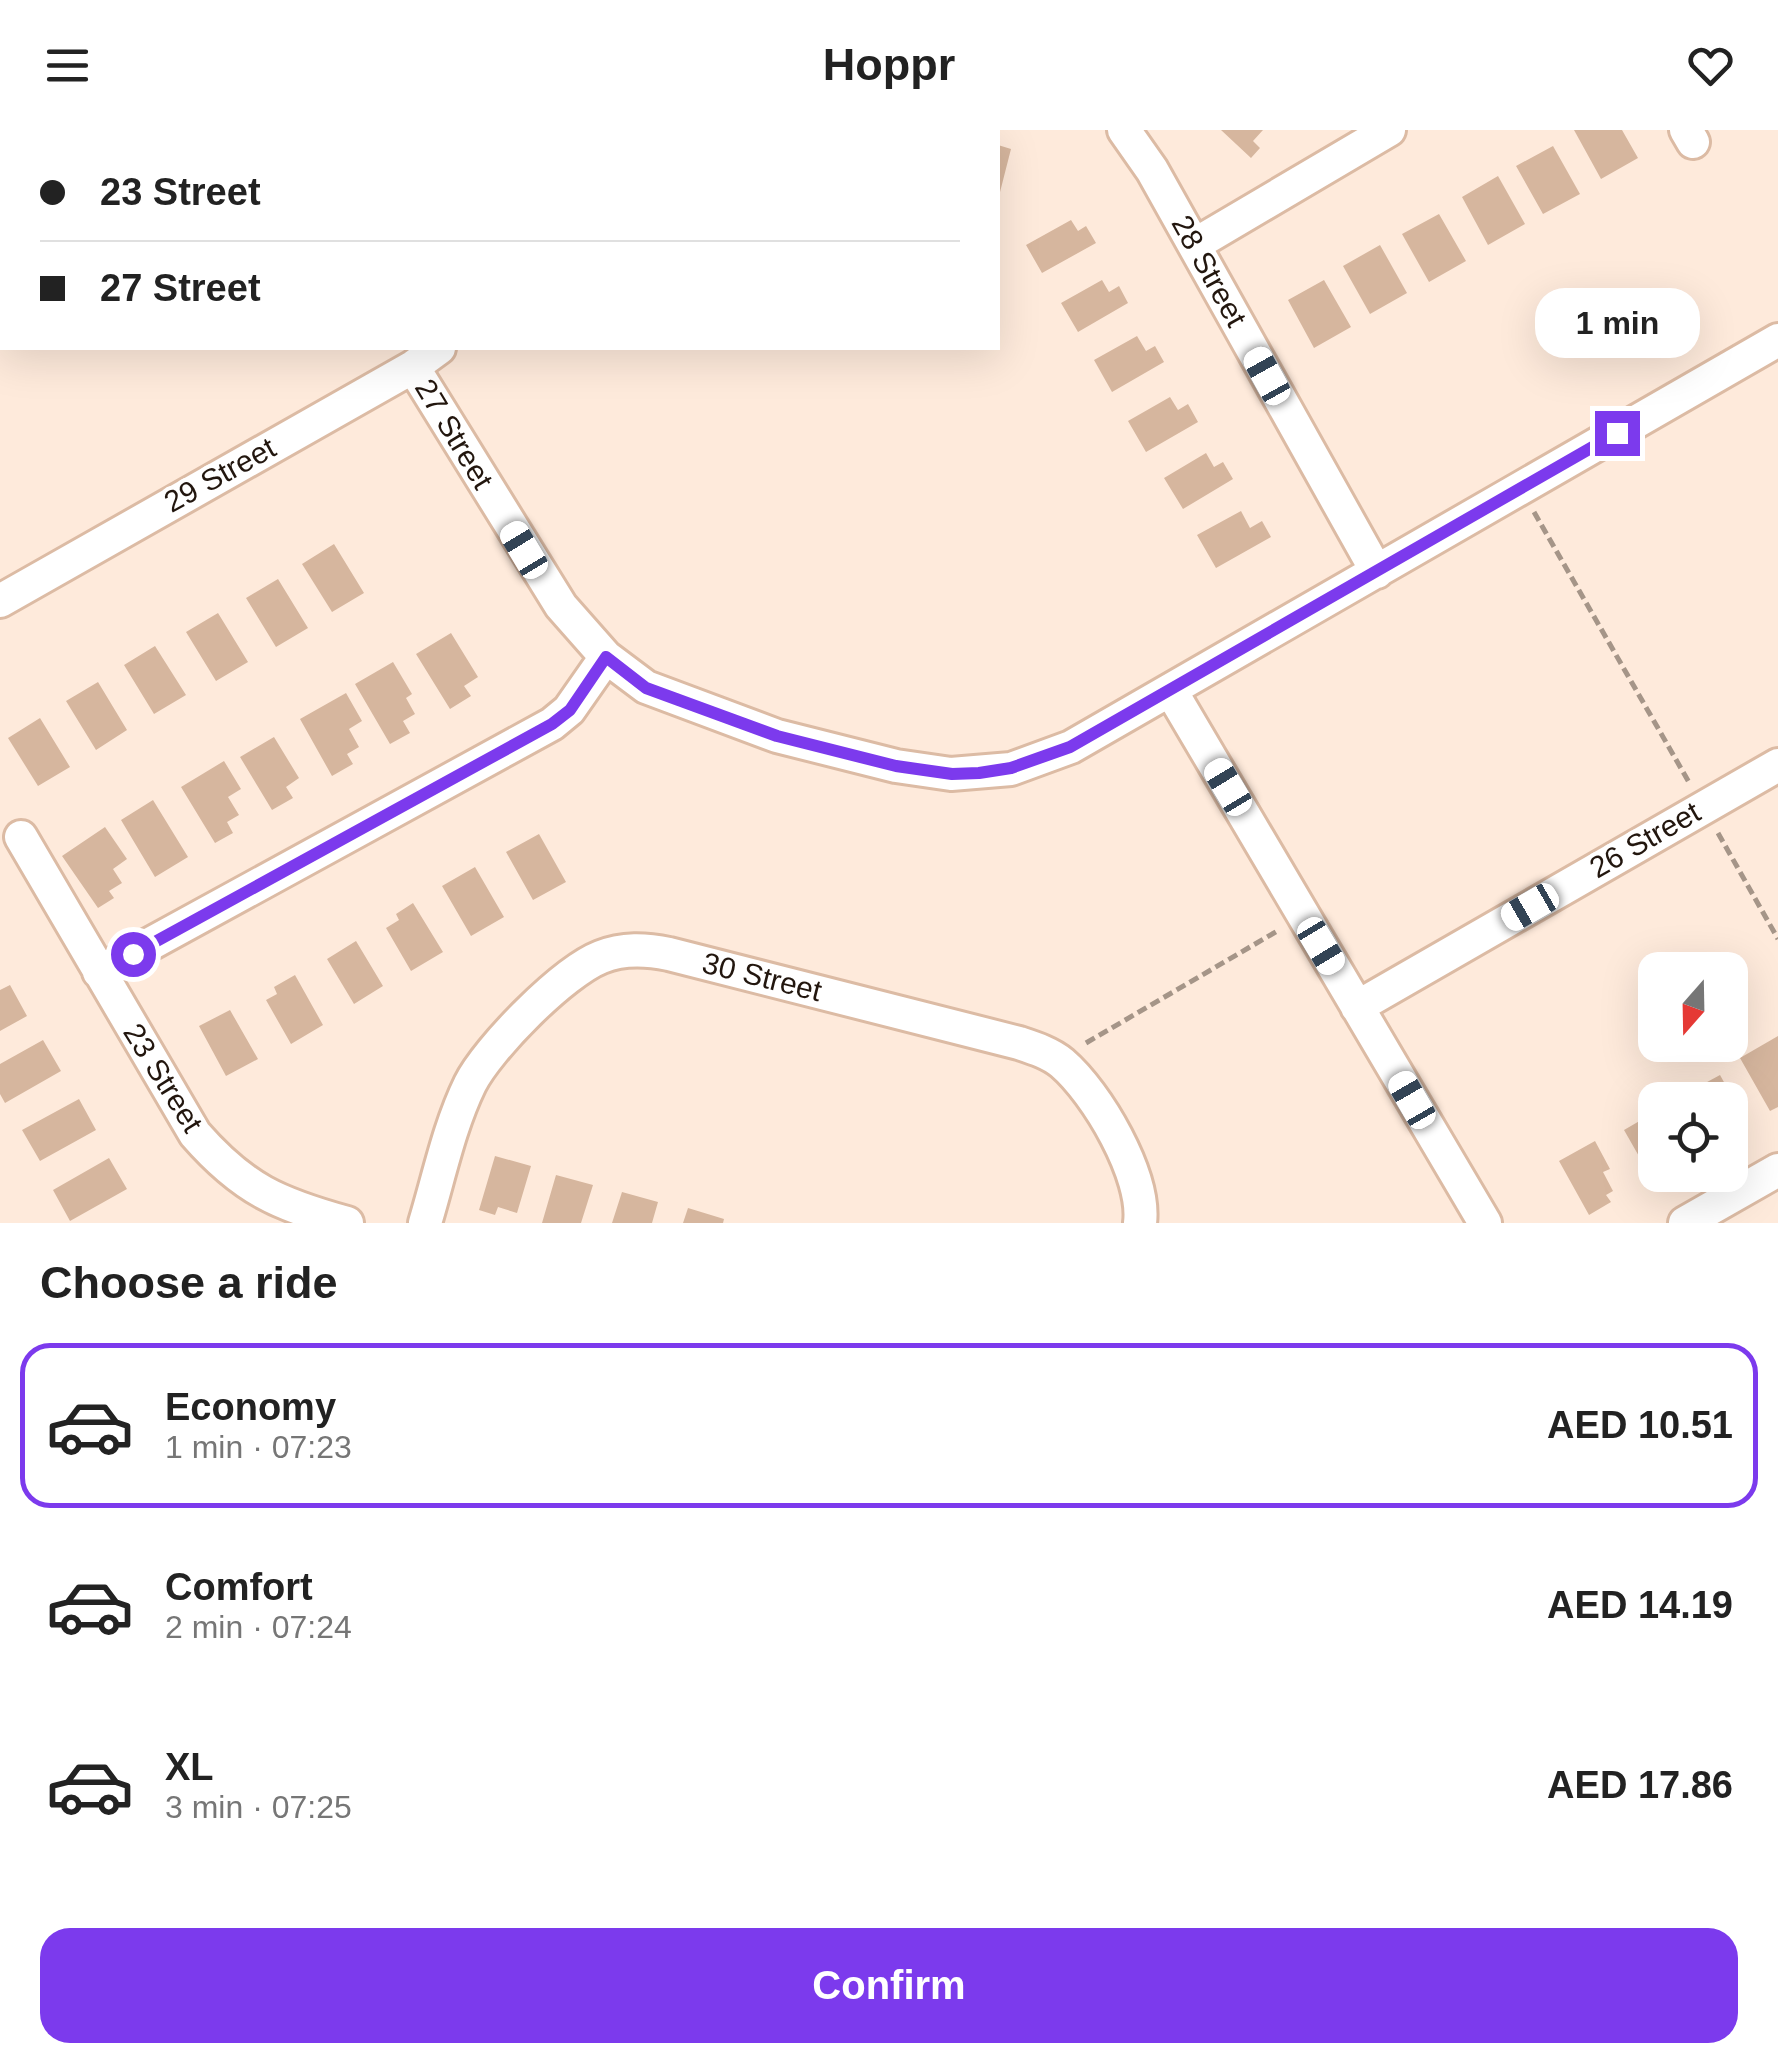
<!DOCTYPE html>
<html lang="en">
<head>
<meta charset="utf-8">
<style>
  :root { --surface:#fff; --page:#f6f6f6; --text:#222; --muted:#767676; --line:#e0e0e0; --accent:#7c3aed }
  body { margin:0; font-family:Helvetica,sans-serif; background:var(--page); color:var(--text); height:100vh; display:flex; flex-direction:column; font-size:38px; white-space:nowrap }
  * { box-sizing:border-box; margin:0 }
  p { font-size:32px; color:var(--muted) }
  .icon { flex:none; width:55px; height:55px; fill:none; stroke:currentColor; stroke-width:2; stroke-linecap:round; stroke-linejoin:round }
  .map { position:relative; height:1093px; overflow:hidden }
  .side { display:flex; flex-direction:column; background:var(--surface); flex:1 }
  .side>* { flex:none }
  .top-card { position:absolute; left:0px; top:0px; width:1000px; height:220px; box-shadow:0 10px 40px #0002; display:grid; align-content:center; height:220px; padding:0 40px; background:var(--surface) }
  .needle { width:65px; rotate:200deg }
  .tools { position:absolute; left:1638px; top:822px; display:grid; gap:20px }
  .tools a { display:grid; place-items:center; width:110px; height:110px; border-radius:20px; background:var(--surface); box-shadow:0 10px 40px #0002; font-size:50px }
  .end { position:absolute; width:45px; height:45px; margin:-22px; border:12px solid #7c3aed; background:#fff; box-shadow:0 0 0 5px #fff }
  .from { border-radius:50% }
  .bubble { position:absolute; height:70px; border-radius:30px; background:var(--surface); box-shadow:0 10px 40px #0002; font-size:32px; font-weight:700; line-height:70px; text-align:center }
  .car { position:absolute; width:30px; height:60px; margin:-30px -15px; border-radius:12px; box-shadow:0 0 8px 2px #0007; background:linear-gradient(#fff 24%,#345 0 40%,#fff 0 76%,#345 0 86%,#fff 0) }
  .top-card b { display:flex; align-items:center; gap:35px; height:95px; font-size:38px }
  .top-card b+b { border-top:2px solid var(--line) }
  .top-card i { width:25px; height:25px; background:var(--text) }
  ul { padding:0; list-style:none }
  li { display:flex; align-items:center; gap:30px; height:165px; margin:0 20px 15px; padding:0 20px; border:5px solid transparent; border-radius:30px }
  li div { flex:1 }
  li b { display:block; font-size:38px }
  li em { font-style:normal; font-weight:700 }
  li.active { border-color:var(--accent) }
  li>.icon { width:90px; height:90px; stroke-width:1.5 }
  h2 { padding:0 40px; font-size:45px; line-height:120px }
  .primary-button { display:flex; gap:20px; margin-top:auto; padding:20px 40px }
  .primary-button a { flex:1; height:115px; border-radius:30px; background:var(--accent); color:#fff; font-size:40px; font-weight:700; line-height:115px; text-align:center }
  header { display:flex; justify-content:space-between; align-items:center; height:130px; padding:0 40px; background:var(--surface); font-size:45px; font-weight:700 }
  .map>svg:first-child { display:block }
  .building { fill:#d6b69e }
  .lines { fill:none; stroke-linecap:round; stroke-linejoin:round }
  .street-casing { stroke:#dcbba4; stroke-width:38 }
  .path { stroke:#a59588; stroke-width:5; stroke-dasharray:10 5; stroke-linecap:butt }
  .street { stroke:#fff; stroke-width:32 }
  .route { stroke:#7c3aed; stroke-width:12 }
  .labels { text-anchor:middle; stroke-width:8; stroke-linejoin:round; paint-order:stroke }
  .street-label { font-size:30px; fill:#22160e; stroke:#fff }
</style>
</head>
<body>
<header><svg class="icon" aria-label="menu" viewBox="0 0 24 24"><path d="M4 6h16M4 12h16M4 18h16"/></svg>Hoppr<svg class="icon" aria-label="heart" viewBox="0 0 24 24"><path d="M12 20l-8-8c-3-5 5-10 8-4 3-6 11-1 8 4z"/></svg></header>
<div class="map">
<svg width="1778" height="1093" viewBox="0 0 1778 1093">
  <rect width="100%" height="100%" fill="#feeadb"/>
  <path class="building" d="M1221,0H1263L1253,11L1260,18L1251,28Z
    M1574,0H1622L1638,28L1601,49Z
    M998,15L1011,19L999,66H998Z
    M1553,16L1580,64L1543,84L1516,36Z
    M1498,46L1525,94L1488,115L1462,67Z
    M1439,84L1466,131L1429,152L1402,104Z
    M1071,90L1078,101L1086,96L1096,113L1042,143L1026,115Z
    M1380,115L1407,163L1370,184L1343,136Z
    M1102,150L1109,162L1119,156L1128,173L1078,202L1061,173Z
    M1324,150L1351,197L1314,218L1288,170Z
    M1137,206L1146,221L1155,216L1164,232L1112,262L1094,230Z
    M1170,267L1178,280L1188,274L1198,292L1146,322L1128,291Z
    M1206,323L1214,337L1223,332L1233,349L1183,379L1164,348Z
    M1241,381L1250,398L1262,391L1271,407L1216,438L1197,405Z
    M334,414L364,463L332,482L302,434Z
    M278,449L308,498L276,517L246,468Z
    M218,483L248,532L216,551L186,502Z
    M451,503L478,547L464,556L471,566L450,579L416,524Z
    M155,516L186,565L154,584L124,535Z
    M393,532L412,564L406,568L415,584L403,591L410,603L390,614L355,554Z
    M98,552L127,600L96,620L66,571Z
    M346,563L362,591L349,599L359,617L347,624L353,634L332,646L300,589Z
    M40,588L70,637L38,656L8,608Z
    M274,607L299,648L286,657L293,668L272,680L240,627Z
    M224,631L241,659L228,667L239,685L227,692L233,703L215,713L181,657Z
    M153,670L188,727L155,747L121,690Z
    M105,697L127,729L113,739L122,753L109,761L114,768L98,778L62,726Z
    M539,704L566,752L533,770L506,722Z
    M475,737L504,787L471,806L442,756Z
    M413,773L443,822L411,841L386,798L399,790L396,784Z
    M356,811L383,856L354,874L327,829Z
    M295,845L323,895L291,914L266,870L277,864L274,857Z
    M10,855L27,886L0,901V860Z
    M230,880L258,929L226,946L199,896Z
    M1778,906V977L1770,981L1740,928Z
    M43,910L61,941L5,973L0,964V934Z
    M1720,945L1734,970H1689L1685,964Z
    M79,969L96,1000L40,1031L22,1000Z
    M1655,982V1047L1652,1049L1624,1000Z
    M1595,1011L1610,1039L1603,1042L1613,1061L1606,1065L1611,1072L1589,1085L1559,1031Z
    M495,1026L531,1036L517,1083L498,1077L495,1085L479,1080Z
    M109,1028L127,1059L70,1091L53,1060Z
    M556,1045L593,1055L581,1093H542Z
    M622,1062L658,1072L652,1093H612Z
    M688,1078L724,1089L723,1093H683Z"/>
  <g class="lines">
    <defs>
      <path id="street" d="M1124,0L1152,40L1377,442
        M1686,0L1693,12
        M600,2L601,0
        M1194,115L1389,0
        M413,237L561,476L606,527L646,557L777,606L896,636L951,644L1011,639L1071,617L1778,210
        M0,471L413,237L439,218
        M1171,561L1485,1093
        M21,707L195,1004C243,1059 278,1074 347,1093
        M99,842L552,594L569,580L606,527
        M1357,877L1778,635
        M425,1093C439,1047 449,997 470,954C488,918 563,842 601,827C623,818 645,819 669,824L1019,913C1034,918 1050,923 1062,933C1097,963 1146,1046 1140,1093
        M1685,1093L1778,1040"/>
    </defs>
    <use href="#street" class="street-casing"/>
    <path class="path" d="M1534,382L1690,654
      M1718,703L1778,809
      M1086,913L1279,800"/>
    <use href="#street" class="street"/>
  </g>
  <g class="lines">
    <path class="route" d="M133,824L552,594L570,580L606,527L646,558L777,606L896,636L952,644L979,643L1011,638L1070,617L1617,303"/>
  </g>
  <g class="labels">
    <g class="street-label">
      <text transform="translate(1209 141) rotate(61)" y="10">28 Street</text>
      <text transform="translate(454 304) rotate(59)" y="10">27 Street</text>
      <text transform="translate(220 345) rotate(-29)" y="10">29 Street</text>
      <text transform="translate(1645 710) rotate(-30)" y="10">26 Street</text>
      <text transform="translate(762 847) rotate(14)" y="10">30 Street</text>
      <text transform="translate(163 948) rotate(58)" y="10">23 Street</text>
    </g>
  </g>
</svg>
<div class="tools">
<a><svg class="needle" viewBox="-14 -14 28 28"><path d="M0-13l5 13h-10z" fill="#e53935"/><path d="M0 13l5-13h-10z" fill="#767676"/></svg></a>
<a><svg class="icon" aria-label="locate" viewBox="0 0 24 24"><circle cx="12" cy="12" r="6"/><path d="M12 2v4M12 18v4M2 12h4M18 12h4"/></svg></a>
</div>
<i class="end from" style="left:133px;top:824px"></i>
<i class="end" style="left:1617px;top:303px"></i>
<div class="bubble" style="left:1535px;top:158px;width:165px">1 min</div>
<i class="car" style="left:1267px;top:246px;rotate:331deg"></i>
<i class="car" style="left:524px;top:420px;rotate:329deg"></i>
<i class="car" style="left:1228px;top:657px;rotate:329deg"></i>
<i class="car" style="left:1530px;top:777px;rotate:240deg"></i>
<i class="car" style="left:1321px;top:816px;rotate:149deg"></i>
<i class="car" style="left:1412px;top:970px;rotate:330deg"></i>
<div class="top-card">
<b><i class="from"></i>23 Street</b>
<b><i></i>27 Street</b>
</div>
</div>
<section class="side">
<h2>Choose a ride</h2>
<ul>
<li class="active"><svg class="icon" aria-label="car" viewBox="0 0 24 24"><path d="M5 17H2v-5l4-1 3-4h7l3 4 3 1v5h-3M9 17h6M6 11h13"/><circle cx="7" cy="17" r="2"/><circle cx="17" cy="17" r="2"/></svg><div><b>Economy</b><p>1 min · 07:23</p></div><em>AED 10.51</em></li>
<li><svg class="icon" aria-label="car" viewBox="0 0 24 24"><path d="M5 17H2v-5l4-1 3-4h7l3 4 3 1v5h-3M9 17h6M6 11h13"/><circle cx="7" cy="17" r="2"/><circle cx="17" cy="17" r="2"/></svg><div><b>Comfort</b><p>2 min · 07:24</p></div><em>AED 14.19</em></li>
<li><svg class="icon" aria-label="car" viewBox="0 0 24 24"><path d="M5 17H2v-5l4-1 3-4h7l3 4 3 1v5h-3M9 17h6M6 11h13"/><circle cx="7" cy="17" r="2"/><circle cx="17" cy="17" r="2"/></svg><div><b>XL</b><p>3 min · 07:25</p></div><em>AED 17.86</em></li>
</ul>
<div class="primary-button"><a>Confirm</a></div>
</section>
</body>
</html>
